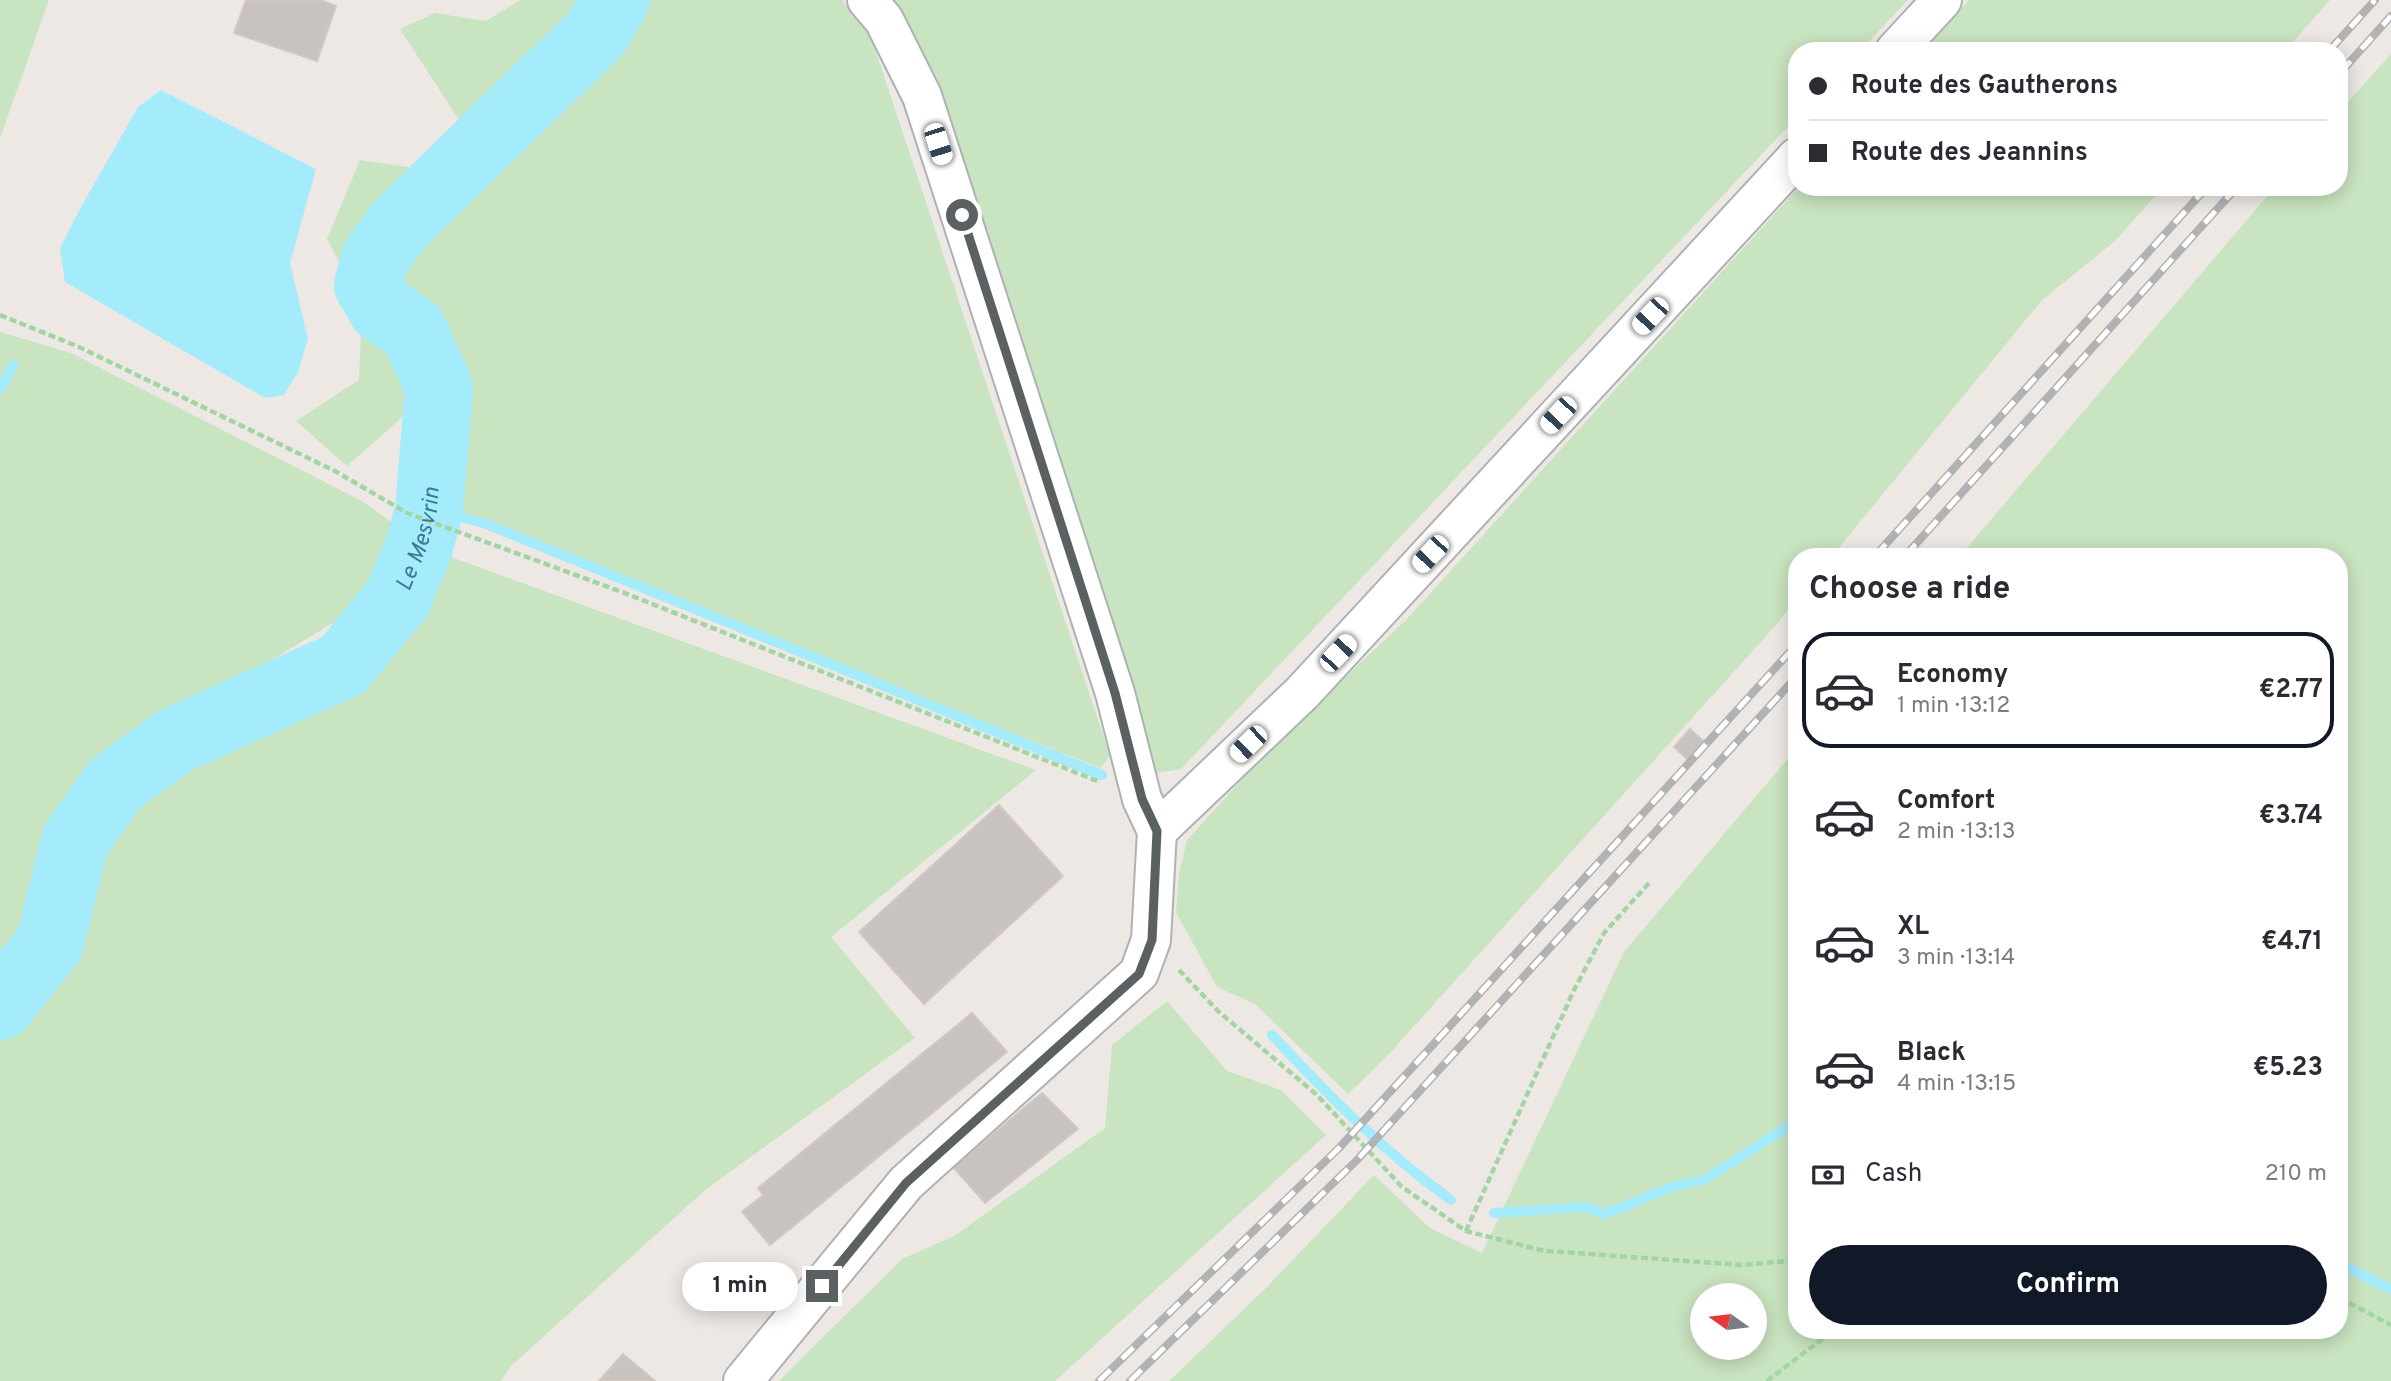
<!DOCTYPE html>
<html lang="en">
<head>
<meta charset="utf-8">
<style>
  :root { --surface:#fff; --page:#f2f2f3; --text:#2b2b33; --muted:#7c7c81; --line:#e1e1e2; --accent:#111827 }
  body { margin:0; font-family:Overpass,sans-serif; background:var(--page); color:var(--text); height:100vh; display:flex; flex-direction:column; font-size:26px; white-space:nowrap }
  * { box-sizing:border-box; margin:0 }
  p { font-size:23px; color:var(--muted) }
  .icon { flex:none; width:38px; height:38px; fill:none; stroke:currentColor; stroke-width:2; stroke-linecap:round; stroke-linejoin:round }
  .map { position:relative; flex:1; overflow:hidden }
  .sheet { position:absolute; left:1788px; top:548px; width:560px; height:791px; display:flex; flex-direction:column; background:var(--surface); border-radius:28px; box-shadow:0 4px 18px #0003 }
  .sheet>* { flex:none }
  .banner { position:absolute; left:1788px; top:42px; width:560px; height:154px; border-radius:28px; box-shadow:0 4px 18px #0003; display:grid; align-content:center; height:154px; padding:0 21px; background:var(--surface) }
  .needle { width:46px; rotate:284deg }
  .fabs { position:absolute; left:1690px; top:1283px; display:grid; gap:14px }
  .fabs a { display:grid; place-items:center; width:77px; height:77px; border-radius:50%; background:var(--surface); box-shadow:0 4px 18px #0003; font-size:35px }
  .end { position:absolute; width:32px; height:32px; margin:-16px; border:9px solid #5b6063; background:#fff; box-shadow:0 0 0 4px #fff }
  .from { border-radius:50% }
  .bubble { position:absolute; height:49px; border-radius:24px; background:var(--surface); box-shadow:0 4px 18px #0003; font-size:23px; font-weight:700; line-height:49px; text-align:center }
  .car { position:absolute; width:21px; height:42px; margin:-21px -10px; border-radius:9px; box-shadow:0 0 5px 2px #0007; background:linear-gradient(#fff 24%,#345 0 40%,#fff 0 76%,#345 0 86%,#fff 0) }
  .banner b { display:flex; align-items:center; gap:24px; height:66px; font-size:26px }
  .banner b+b { border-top:2px solid var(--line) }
  .banner i { width:18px; height:18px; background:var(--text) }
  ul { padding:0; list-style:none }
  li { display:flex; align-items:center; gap:21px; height:116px; margin:0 14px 10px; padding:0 7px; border:4px solid transparent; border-radius:28px }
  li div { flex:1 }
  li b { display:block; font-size:26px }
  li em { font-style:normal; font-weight:700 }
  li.active { border-color:var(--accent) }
  li>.icon { width:63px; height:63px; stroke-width:1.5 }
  h2 { padding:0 21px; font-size:32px; line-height:84px }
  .pay { display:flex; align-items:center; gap:18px; height:77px; padding:0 21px; font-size:26px }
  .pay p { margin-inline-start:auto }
  .primary-button { display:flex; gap:14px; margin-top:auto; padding:14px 21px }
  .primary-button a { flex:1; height:80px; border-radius:42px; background:var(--accent); color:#fff; font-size:28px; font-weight:700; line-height:80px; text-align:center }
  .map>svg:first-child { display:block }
  .green { fill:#c9e4c0; fill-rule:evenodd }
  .water { fill:#a4ebfc }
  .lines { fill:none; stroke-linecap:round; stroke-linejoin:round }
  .stream { stroke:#a4ebfc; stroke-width:10 }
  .river { stroke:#a4ebfc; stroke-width:68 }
  .building { fill:#c8c3c0; stroke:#d2c8c1; stroke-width:2 }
  .minor-casing { stroke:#aeb2b5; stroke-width:42 }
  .path { stroke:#a3d5a4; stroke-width:4.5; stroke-dasharray:7 3.5; stroke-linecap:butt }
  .minor { stroke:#fff; stroke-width:38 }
  .rail-casing { stroke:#b1b2b3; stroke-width:8 }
  .rail { stroke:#fff; stroke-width:5; stroke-dasharray:16; stroke-linecap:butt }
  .route { stroke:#5b6063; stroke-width:9 }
  .labels { text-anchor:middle; stroke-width:5; stroke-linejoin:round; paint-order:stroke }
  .water-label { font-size:23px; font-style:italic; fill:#3a7b93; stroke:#fff }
</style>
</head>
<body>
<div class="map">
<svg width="2391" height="1381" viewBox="0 0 2391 1381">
  <rect width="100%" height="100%" fill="#ede8e3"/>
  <path class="green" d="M0,0H49L0,138Z
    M520,0H842L871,37L1110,756L1100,768L498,526L450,512L452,364L397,422L347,466L296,421L359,380L362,306L327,239L360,160L414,168L463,126L400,29L435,13L486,21Z
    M892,0H1908L1860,51H1797V117L1181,769L1156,773L937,78Z
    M1969,0H2330L2285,51H1923Z
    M2391,54V1381H1169L1264,1290L1374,1175L1430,1228L1482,1253L1624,952L1797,748V1330H2340V556H1960L2275,187H2340V111ZM1703,1295H1755V1348H1703Z
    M1799,187H2163L2115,241L2042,300L1832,556H1797V598L1777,624L1388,1055L1348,1094L1255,1004L1217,987L1176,912L1179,874L1187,840L1276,742L1407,619Z
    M0,332L71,353L362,501L410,536L349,613L204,701L135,750L78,810L25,942L0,982Z
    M440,553L1036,770L831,937L915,1038L705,1190L510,1367L501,1381H0V1039L11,1031L58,951L83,857L127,795L174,760L234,744L295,713L359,666L413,600Z
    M1167,1001L1227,1071L1281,1090L1326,1135L1055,1381H779L902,1259L954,1236L1105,1128L1112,1045Z"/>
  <path class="water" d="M161,90L316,169L290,263L308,339L298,372L284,395L265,398L65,282L60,248L81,207L138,107Z"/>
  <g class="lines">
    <path class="stream" d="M0,389L13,365
      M429,510L484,523L1102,775
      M1272,1035C1328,1095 1384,1152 1451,1200
      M1494,1213L1585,1207L1605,1214L1672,1187L1706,1179L1790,1125L1797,1127
      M2340,1264L2391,1289"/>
    <path class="river" id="s1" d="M0,1006L50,943L75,841L115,784L176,740L343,665L398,598L419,547L429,510L439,387L413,330L382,309L368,285L375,258L400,224L597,32L616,0"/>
  </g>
  <path class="building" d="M246,0H320L336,6L317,61L234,33Z
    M1690,729L1706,743L1689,761L1674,747Z
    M999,805L1063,876L924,1004L859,932Z
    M972,1013L1007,1052L770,1245L742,1212L763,1195L758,1188Z
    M1042,1093L1078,1129L985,1203L953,1167Z
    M623,1354L655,1381H599Z"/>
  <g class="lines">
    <defs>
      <path id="minor" d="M867,0L884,20L922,96L1115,693L1142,799L1157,831
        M1895,51L1942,0
        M743,1381L906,1183L1139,973L1151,940L1157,831L1302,693L1797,157"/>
    </defs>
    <use href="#minor" class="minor-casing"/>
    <path class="path" d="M0,315L79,347L335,471L407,513L622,592L1100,782
      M1179,970L1218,1011L1317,1095L1402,1187L1466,1231L1545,1251L1742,1265L1797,1260
      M1466,1231L1574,990L1604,933L1649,883
      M2340,1298L2391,1325
      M1767,1381L1834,1330"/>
    <use href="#minor" class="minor"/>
    <defs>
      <path id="rail" d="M2329,51L2375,0
        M2340,73L2391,16
        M1875,556L2207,187
        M1905,556L2237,187
        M1099,1381L1340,1147L1797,644
        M1130,1381L1357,1160L1797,676"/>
    </defs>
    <use href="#rail" class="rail-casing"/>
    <use href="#rail" class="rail"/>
  </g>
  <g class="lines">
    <path class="route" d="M822,1286L906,1183L1139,974L1152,940L1157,831L1142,799L1115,693L962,215"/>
  </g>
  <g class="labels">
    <g class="water-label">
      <text dy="8" stroke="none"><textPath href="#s1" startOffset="663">Le Mesvrin</textPath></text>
    </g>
  </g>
</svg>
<div class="fabs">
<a><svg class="needle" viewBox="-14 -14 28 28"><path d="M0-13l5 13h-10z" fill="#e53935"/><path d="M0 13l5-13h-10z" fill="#7c7c81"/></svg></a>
</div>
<i class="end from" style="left:962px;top:215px"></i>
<i class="end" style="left:822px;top:1286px"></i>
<div class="bubble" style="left:682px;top:1262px;width:116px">1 min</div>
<i class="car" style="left:938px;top:144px;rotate:162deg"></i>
<i class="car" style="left:1650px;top:316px;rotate:223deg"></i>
<i class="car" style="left:1558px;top:415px;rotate:223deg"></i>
<i class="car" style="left:1430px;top:554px;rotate:223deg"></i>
<i class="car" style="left:1338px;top:653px;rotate:43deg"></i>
<i class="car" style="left:1248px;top:744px;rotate:226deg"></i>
<div class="banner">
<b><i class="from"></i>Route des Gautherons</b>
<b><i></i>Route des Jeannins</b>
</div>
<section class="sheet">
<h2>Choose a ride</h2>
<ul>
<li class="active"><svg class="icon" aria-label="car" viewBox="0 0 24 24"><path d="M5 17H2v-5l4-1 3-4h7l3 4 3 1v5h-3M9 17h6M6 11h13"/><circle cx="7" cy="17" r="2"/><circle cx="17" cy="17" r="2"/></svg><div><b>Economy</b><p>1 min · 13:12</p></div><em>€2.77</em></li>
<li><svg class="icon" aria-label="car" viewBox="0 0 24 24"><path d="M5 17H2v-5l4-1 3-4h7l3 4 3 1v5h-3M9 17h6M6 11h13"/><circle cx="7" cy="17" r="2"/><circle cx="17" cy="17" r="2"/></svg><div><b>Comfort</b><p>2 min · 13:13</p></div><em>€3.74</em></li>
<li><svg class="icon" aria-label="car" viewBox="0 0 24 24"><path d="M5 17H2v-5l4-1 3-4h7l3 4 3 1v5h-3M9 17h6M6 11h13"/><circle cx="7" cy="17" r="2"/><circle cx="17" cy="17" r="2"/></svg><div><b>XL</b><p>3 min · 13:14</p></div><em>€4.71</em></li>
<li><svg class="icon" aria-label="car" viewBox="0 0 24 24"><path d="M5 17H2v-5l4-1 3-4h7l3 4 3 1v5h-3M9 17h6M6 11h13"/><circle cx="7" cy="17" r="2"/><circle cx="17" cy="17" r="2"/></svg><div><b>Black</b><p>4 min · 13:15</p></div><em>€5.23</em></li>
</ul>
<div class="pay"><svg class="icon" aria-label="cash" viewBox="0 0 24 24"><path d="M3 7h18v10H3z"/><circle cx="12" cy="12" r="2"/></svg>Cash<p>210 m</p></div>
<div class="primary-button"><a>Confirm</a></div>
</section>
</div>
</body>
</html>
